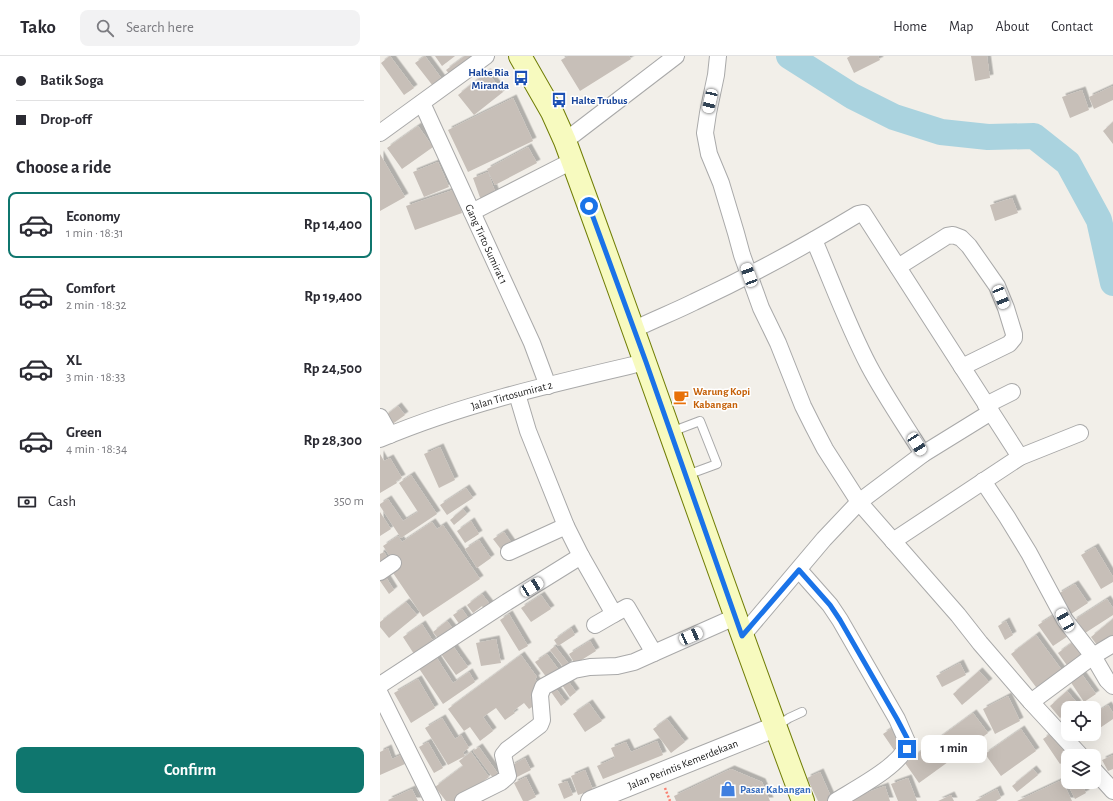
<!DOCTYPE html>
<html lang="en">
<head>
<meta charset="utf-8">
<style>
  :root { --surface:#fff; --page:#f2f2f3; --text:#2b2b33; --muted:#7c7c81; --line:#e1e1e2; --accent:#0f766e }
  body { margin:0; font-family:"Alegreya Sans",sans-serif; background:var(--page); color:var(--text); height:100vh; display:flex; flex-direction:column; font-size:15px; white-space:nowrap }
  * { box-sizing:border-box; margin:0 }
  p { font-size:13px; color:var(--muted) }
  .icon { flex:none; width:22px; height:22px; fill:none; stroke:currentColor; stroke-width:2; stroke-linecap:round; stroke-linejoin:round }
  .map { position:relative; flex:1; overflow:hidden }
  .side { display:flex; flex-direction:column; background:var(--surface); width:380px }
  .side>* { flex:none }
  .guide { display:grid; align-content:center; height:88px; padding:0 16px; background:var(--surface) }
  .fabs { position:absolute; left:681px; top:645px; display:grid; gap:8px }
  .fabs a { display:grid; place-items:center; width:40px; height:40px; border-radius:8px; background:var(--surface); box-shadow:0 4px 16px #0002; font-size:20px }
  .end { position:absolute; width:18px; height:18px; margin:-9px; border:5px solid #1a73e8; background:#fff; box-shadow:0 0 0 2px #fff }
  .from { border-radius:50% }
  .bubble { position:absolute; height:28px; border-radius:8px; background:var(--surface); box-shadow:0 4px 16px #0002; font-size:13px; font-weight:700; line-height:28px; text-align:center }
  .car { position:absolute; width:12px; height:24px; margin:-12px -6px; border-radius:5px; box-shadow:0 0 3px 1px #0007; background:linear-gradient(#fff 24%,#345 0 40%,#fff 0 76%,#345 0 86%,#fff 0) }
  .guide b { display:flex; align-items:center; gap:14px; height:38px; font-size:15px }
  .guide b+b { border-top:1px solid var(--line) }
  .guide i { width:10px; height:10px; background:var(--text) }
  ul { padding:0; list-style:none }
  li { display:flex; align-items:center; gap:12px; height:66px; margin:0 8px 6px; padding:0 8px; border:2px solid transparent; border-radius:8px }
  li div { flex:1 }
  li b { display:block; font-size:15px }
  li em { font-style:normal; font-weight:700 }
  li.current { border-color:var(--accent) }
  li>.icon { width:36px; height:36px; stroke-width:1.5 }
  h2 { padding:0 16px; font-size:18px; line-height:48px }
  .pay { display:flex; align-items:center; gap:10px; height:44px; padding:0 16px; font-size:15px }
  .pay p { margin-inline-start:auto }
  .primary-button { display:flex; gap:8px; margin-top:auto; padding:8px 16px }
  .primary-button a { flex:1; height:46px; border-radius:8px; background:var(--accent); color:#fff; font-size:16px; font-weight:700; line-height:46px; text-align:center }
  header { display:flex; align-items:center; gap:24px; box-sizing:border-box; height:56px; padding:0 20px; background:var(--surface); border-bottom:1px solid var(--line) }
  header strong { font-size:19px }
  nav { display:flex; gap:22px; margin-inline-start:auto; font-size:14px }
  .search { width:280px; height:36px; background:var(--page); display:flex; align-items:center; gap:10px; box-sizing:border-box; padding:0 14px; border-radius:8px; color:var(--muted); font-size:15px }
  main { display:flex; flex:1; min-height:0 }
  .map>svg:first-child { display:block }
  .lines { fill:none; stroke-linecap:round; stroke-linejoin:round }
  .river { stroke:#aad3df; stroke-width:26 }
  .building { fill:#c7bfb8; filter:url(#shadow) }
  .service-casing { stroke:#a9a9a9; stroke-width:10 }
  .minor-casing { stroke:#a9a9a9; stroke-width:18 }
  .tertiary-casing { stroke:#a9a9a9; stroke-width:22 }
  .secondary-casing { stroke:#707d05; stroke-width:24 }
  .path { stroke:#fa8072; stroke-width:2.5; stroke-dasharray:2 2; stroke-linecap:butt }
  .service { stroke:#fff; stroke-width:8 }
  .minor { stroke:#fff; stroke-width:16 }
  .tertiary { stroke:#fff; stroke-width:20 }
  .secondary { stroke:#f7fabf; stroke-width:22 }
  .route { stroke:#1a73e8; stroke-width:5 }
  .labels { text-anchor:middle; stroke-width:3; stroke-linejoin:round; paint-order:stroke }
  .transit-label { font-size:11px; font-weight:bold; fill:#164399; stroke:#fff; text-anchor:end }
  .street-label { font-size:11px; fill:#222; stroke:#fff }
  .food-label { font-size:11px; font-weight:bold; fill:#c56008; stroke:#fff; text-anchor:start }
  .shop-label { font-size:11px; font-weight:bold; fill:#366cbe; stroke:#fff; text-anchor:start }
</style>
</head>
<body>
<header>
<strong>Tako</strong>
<div class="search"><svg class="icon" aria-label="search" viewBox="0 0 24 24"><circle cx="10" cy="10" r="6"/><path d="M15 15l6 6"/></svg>Search here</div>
<nav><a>Home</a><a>Map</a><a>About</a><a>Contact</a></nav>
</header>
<main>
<section class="side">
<div class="guide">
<b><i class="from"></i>Batik Soga</b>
<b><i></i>Drop-off</b>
</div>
<h2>Choose a ride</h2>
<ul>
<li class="current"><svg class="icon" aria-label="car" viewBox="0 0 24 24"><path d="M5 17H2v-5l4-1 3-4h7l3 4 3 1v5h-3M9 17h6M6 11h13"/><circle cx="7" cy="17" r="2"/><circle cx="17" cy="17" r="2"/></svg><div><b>Economy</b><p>1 min · 18:31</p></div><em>Rp 14,400</em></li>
<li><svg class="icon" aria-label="car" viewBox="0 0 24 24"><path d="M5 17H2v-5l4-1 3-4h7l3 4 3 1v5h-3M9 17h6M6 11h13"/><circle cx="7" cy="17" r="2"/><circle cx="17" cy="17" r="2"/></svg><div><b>Comfort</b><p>2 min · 18:32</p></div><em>Rp 19,400</em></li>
<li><svg class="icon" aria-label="car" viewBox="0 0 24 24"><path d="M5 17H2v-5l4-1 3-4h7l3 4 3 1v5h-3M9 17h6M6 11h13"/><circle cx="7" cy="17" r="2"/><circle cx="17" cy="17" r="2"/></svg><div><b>XL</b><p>3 min · 18:33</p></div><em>Rp 24,500</em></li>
<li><svg class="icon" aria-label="car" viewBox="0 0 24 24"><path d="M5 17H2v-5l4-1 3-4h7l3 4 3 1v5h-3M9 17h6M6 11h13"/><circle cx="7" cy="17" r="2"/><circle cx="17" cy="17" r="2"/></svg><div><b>Green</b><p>4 min · 18:34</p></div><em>Rp 28,300</em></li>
</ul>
<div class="pay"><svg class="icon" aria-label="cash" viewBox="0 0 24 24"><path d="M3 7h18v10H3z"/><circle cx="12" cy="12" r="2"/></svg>Cash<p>350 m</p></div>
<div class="primary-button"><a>Confirm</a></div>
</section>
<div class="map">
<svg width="733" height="745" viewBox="0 0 733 745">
  <defs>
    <filter id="shadow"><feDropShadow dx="3.5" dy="-3.5" stdDeviation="0" flood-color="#0004"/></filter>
  </defs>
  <rect width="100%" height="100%" fill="#f2efe9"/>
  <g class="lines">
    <path class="river" d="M409,0L472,40L514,61L561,76L608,81L654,80L688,107L719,164L733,227"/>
  </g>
  <path class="building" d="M10,0L34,32L24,39L1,7Z
    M45,0L62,23L53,30L35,7Z
    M55,0H75L62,10Z
    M85,0H93L72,21L66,14Z
    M188,0H249L251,3L200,35L181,4Z
    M470,0H498L500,4L474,17L467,2Z
    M591,0H607L610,22L595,25Z
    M107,16L123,36L94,59L78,39Z
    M733,30V44L714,53L709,41Z
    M702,34L709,54L690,62L682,41Z
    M133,42L153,85L88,116L68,74Z
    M733,66V88L723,75Z
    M38,70L53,91L22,113L7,92Z
    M148,91L157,107L115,129L107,113Z
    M0,98L25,141L0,155Z
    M58,106L69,131L44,141L33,116Z
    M108,116L117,141L102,147L93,122Z
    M73,134L82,157L35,174L26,150Z
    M632,142L638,157L615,165L610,149Z
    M18,350L25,359L11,369L5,360Z
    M60,391L75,424L59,432L44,398Z
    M0,398L4,405L10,402L22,422L16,425L17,427L0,437Z
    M31,419L57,458L21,482L0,450V448L8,443L23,465L38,456L19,427Z
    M86,432L93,442L67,459L60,449Z
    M83,453L87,458L74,469L70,464Z
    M0,456L11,473L0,480Z
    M91,465L99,478L85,487L77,475Z
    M52,466L57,473L63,469L100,523L43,561L9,511L15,508L3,490L18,480L22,486Z
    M124,476L133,489L123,496L113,483Z
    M99,484L111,502L97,512L85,493Z
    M715,491L733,521V526L721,533L701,499Z
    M4,496L11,507L0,514V498Z
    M4,518L14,534L9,538L0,525V521Z
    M695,528L708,547L691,558L678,538Z
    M102,538L112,551L106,556L102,550L93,557L87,549Z
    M161,539L171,553L151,566L141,552Z
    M727,543L733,552V559L702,579L693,565Z
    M26,546L37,559L9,582L0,571V566Z
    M82,553L89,563L80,569L73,559Z
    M677,557L691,578L673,590L658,569Z
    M129,558L148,590L139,595L120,564Z
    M733,563V583L720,593L711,581Z
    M67,565L74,574L60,585L53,576Z
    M626,565L633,579L625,584L618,570Z
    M42,568L53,585L34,598L23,581Z
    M191,572L195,579L178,590L174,584Z
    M656,579L684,617L659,635L631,598Z
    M116,583L121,607L101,610L96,587Z
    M696,584L706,598L689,612L678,597Z
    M210,585L216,595L195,608L189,598Z
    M73,590L88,611L76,619L61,598Z
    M175,590L189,608L184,612L170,594Z
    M167,598L179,614L167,622L155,606Z
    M55,599L73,627L89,616L95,626L63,648L38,611Z
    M141,599L157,621L155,623L161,631L150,641L155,649L149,653L144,647L133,655L135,657L125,664L116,652L103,661L113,675L100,685L90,671L84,675L68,653Z
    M580,607L586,619L562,631L556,620Z
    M599,615L609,626L582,649L573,638Z
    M701,617L716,638L704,646L690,625Z
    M186,622L196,636L190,641L180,626Z
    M38,623L55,652L31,667L14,637Z
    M174,630L186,646L181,650L169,633Z
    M687,635L698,648L693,652H688V656L680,662L670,650Z
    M628,640L640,665L615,678L603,653Z
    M209,647L222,665L205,676L193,658Z
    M728,649L733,657V663L714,676V658Z
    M593,657L608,677L539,727L525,707Z
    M62,662L75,683L81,679L89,692L83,696L85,700L68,709L45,672Z
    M287,663L305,686L291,697L273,673Z
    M515,670L527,689L516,697L503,678Z
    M641,673L656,695L621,720L605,698Z
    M673,676L690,700H688V702L680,708L663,683Z
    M277,685L283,699L223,723L217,710L235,702L231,692L246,686L251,696Z
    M48,686L63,712L54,717L39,691Z
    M99,691L121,722L116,726L93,695Z
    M8,692L12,703L21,699L25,708L0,719V696Z
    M91,696L109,721L77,745H66L55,731L83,710L79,705Z
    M733,699V713L728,715L722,704Z
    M145,702L151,714L137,721L131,710Z
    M351,713L382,726L390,745H296L294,740Z
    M653,713L658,719L637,736L632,730Z
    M205,714L213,734L198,739L191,720Z
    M440,716L452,743L449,745H438L427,722Z
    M146,721L156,741L148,745H143L134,727Z
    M528,722L537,745H518L511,728Z
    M688,722V726H701L706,737L695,743L685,723Z
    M682,724L692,745H637Z
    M187,725L193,739L184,743L178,728Z
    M505,730L510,745H463Z
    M32,733L38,745H9L8,744Z
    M617,733L621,742L616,745H595Z
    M571,739L574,745H558Z"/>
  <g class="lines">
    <defs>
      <path id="service" d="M291,376L320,365L337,408L307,419
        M397,670L409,662L422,656"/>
      <g id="minor">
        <path d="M338,0L336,19L328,57L325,77L329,98L341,127L356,177L362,199L381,252L398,287L423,350L433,370L445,393L479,446L578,559L600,587L651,646L701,700"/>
        <path id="s1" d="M42,47L152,287L168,330"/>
        <path d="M0,77L106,0"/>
        <path d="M185,85L296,0"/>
        <path d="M92,156L192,105"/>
        <path d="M434,184C452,226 468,270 489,310C505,340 525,369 543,398"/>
        <path d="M518,211L567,180L573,179L581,182L589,190L617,230L626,252L634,278V282L629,288L582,311"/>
        <path d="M253,274C273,264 294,256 314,246C370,220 425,190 478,158L483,157L640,401"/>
        <path d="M137,338L148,375L186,470L201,500L234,558L247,551L274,597L355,561"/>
        <path d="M606,349L632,336"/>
        <path d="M0,361L10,379"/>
        <path id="s2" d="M0,383C85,347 176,327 266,306"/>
        <path d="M603,425L627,461L649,497L685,564L713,600L727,624L733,630"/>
        <path d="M513,485L640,401L700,377"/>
        <path d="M129,496L186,470"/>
        <path d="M419,514L450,549L460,564L517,663L528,688C520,710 477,732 456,745"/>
        <path d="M0,516L13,507"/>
        <path d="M215,569L234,558"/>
        <path d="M362,580L444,483L479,446L543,398L611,356"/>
        <path d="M0,629L127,546L201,500"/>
        <path d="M0,638L53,745"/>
        <path d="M651,646L713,600L733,588"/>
        <path d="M714,714L733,735"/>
        <path d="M83,745L121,726L128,720L123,699L127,694L160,669L162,664L160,639L163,631L194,614L210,611L237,610L254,606L274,597"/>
      </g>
      <g id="tertiary">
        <path id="s3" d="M211,745L395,671"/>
      </g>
      <path id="secondary" d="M140,0L172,56L185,85C266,304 341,526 423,745"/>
    </defs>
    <use href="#service" class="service-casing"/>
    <use href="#minor" class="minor-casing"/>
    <use href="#tertiary" class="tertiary-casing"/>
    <use href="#secondary" class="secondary-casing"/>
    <path class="path" d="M285,732L290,745"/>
    <use href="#service" class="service"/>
    <use href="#minor" class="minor"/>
    <use href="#tertiary" class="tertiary"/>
    <use href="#secondary" class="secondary"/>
  </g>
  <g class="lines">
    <path class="route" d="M209,150L266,306L362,580L419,514L450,549L460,564L517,663L527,682L528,688L527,693"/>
  </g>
  <defs>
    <symbol id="bus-bare" viewBox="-9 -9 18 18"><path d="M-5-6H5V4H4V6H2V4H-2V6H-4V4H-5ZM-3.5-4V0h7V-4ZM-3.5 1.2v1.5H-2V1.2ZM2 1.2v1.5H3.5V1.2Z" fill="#1a4fb4" stroke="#fff" stroke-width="2.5" paint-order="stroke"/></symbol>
    <symbol id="cafe-bare" viewBox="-9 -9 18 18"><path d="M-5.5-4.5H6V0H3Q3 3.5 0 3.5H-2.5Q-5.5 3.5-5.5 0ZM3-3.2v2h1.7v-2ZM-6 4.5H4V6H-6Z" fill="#e8710a" stroke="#fff" stroke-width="2.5" paint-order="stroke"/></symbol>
    <symbol id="shop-bare" viewBox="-9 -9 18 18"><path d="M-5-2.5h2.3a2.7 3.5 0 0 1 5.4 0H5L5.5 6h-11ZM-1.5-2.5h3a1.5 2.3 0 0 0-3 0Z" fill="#3f7fe0" stroke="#fff" stroke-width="2.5" paint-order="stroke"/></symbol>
  </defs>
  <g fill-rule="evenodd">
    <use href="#bus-bare" x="130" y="11" width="22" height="22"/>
    <use href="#bus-bare" x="168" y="33" width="22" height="22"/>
    <use href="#cafe-bare" x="290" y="330" width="22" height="22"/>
    <use href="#shop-bare" x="337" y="722" width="22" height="22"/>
  </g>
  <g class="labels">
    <g class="transit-label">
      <text x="129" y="20">Halte Ria<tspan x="129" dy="13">Miranda</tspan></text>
      <text x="191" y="48" text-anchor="start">Halte Trubus</text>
    </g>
    <g class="street-label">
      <text dy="4" stroke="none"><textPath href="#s1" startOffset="155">Gang Tirto Sumirat 1</textPath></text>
      <text dy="4" stroke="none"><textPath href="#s2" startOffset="139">Jalan Tirtosumirat 2</textPath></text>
      <text dy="4" stroke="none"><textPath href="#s3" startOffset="99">Jalan Perintis Kemerdekaan</textPath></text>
    </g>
    <g class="food-label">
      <text x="313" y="339">Warung Kopi<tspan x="313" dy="13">Kabangan</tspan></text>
    </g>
    <g class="shop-label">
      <text x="360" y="737">Pasar Kabangan</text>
    </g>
  </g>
</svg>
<div class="fabs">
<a><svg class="icon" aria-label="locate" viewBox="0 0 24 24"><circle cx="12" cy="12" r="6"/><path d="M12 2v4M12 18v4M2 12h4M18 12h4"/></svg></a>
<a><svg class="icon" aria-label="layers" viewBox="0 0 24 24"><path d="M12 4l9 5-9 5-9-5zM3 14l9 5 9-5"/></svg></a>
</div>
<i class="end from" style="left:209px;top:150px"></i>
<i class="end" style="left:527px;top:693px"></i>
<div class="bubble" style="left:541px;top:679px;width:66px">1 min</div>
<i class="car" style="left:330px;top:45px;rotate:193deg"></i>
<i class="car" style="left:369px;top:219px;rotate:340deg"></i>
<i class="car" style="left:621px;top:241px;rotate:158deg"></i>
<i class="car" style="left:537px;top:388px;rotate:147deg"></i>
<i class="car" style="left:152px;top:531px;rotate:58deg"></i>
<i class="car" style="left:685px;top:564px;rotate:330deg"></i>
<i class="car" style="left:311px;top:580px;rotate:66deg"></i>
</div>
</main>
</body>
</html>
